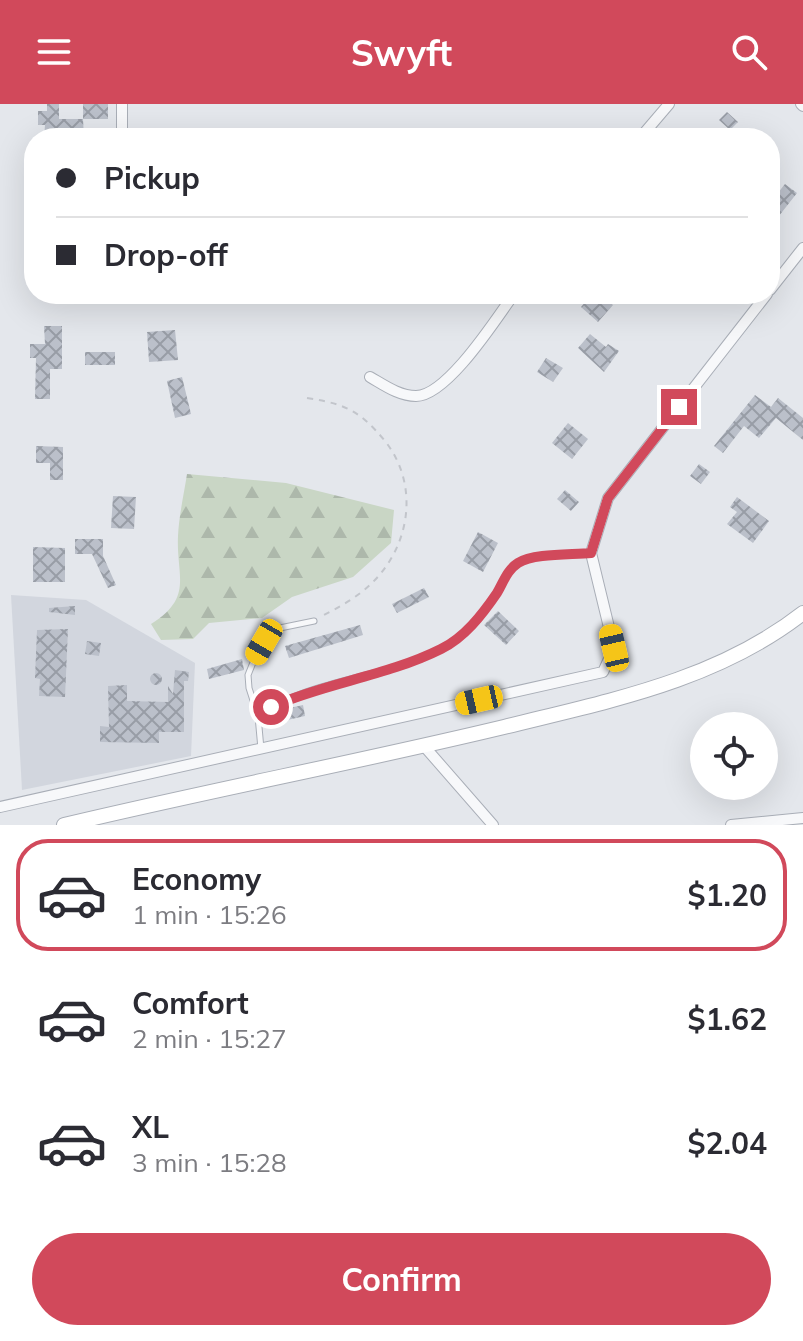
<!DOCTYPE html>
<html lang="en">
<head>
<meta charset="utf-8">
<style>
  :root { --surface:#fff; --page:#f2f2f3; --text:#2b2b33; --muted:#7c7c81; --line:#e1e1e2; --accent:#d1495b }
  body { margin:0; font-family:Mulish,sans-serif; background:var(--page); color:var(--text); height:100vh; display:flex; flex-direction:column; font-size:30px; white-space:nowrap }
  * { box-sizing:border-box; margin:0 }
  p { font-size:26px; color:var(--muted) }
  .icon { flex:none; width:44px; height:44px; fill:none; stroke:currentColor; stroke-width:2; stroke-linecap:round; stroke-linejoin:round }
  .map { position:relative; height:721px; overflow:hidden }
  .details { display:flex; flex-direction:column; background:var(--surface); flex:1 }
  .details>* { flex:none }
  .hud { position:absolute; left:24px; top:24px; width:756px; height:176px; border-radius:32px; box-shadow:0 8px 32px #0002; display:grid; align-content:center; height:176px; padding:0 32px; background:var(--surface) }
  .controls { position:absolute; left:690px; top:608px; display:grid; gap:16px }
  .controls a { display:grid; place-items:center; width:88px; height:88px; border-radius:50%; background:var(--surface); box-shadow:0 8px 32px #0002; font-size:40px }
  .end { position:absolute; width:36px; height:36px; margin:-18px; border:10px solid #d1495b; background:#fff; box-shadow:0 0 0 4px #fff }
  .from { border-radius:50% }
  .car { position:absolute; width:24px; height:48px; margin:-24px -12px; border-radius:10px; box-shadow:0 0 6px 2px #0007; background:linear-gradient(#f5c518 24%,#345 0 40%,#f5c518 0 76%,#345 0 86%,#f5c518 0) }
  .hud b { display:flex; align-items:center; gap:28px; height:76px; font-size:30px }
  .hud b+b { border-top:2px solid var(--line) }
  .hud i { width:20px; height:20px; background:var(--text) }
  ul { padding:14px 0 0; list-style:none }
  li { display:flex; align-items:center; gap:24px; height:112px; margin:0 16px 12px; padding:0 16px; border:4px solid transparent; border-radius:32px }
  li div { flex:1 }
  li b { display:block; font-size:30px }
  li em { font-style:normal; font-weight:700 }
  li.on { border-color:var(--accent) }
  li>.icon { width:72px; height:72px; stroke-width:1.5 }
  .cta { display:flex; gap:16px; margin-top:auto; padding:16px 32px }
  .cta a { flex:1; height:92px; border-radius:48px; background:var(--accent); color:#fff; font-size:32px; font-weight:700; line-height:92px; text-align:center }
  header { display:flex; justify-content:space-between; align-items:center; height:104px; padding:0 32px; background:var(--accent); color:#fff; font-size:36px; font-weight:700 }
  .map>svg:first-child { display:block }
  .built { fill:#d2d6de }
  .forest { fill:url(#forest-firs) }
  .building { fill:url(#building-cross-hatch) }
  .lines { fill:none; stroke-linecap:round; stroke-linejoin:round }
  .lane-casing { stroke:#a9aeb7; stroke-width:7 }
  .street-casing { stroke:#a9aeb7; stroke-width:12 }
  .secondary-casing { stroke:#a9aeb7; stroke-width:16 }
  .path { stroke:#c2c5cb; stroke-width:2; stroke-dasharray:6 6; stroke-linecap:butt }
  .lane { stroke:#f7f8fa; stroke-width:5 }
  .street { stroke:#f7f8fa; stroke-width:10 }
  .secondary { stroke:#fff; stroke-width:14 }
  .route { stroke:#d1495b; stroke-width:10 }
</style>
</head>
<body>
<header><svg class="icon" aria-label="menu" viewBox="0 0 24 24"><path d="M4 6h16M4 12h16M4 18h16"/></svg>Swyft<svg class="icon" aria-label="search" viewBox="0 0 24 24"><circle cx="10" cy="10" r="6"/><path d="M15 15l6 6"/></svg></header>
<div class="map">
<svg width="803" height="721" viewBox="0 0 803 721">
  <defs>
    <pattern id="forest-firs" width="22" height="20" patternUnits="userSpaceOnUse" patternTransform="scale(2)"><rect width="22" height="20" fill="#c9d6c5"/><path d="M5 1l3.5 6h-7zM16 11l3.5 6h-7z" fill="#adb8ab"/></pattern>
    <pattern id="building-cross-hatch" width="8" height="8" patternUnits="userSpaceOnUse" patternTransform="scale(2)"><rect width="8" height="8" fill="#bbc0ca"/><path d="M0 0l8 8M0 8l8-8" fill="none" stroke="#989da6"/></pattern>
  </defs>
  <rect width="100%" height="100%" fill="#e4e7ec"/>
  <path class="built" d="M11,491L86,496L195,559L191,652L22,686Z"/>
  <path class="forest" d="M187,370L286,379L394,406L391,439L353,473L292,493L262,514L209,519L193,535L161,536L151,520C194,493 176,472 178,432C179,411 184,390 187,370Z"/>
  <path class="building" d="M47,0H59V15H83L84,34H44L45,21H38V7H47Z
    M83,0H108V15H83Z
    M727,8L738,18L730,26L719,16Z
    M785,80L797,89L775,117L770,114V99Z
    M592,190H600L613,201L598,218L581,203Z
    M44,222H62V265H50V295H35L36,254H30V240H45Z
    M175,226L178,256L149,258L147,228Z
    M590,230L606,243L608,240L619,247L604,268L578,244Z
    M85,248H115V261H85Z
    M546,254L563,264L553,278L537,268Z
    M182,273L191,310L175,314L167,277Z
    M755,291L771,303L778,294L803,314V336L776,314L759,334L744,322L723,349L714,342Z
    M568,319L588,335L572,355L552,339Z
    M36,342L63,343V376H50V359H36Z
    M699,360L710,368L701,380L690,372Z
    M565,386L579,398L571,407L557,395Z
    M113,392L136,393L134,425L111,424Z
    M737,393L769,417L753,439L727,420L737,408L730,403Z
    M478,428L498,439L483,468L463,457Z
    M75,435H103V452L116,481L108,484L92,450H75Z
    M33,443L65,444V478H33Z
    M424,484L429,493L397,509L392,500Z
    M75,502V511L49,508V504Z
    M498,507L519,527L506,541L484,521Z
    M360,521L363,531L289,554L285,542Z
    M68,525L65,593L39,592L40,575L35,574L37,526Z
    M87,537L101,539L99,552L85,550Z
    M242,555L244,566L209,575L207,565Z
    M175,566L189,568L188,577H184V628H159V639L100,638V622L109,623L108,582L127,581V597L168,598V582L173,590Z
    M150 575a6 6 0 1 1 12 0a6 6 0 1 1-12 0Z
    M303,601L305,612L283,617L281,606Z"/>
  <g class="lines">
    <defs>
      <path id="lane" d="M258,612C313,573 388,575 447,542C467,531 484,508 497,488C504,478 507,466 518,459C534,449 572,451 591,449
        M261,645L258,612L249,584L248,571L254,556L272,529L280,524L314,517"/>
      <path id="street" d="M801,0L803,2
        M122,34V0
        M640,34L669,0
        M770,186L803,144
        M370,273C384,281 399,292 416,292C447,292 496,215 514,190
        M424,642L493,721
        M0,703L603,568L614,544L591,449L608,394L767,190
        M731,721L803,714"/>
      <path id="secondary" d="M64,721C211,686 358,658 504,623C608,597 716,577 803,509"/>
    </defs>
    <use href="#lane" class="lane-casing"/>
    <use href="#street" class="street-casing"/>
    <use href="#secondary" class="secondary-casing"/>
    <path class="path" d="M307,294C346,300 360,307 385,337C419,380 411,440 373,478C359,492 340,503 322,512"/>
    <use href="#lane" class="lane"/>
    <use href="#street" class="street"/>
    <use href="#secondary" class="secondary"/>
  </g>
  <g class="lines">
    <path class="route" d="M271,603C325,579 387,572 441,545C464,534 482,511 497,489C503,479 507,466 518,459C534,449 572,451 591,449L608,394L679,303"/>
  </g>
</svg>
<div class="controls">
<a><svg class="icon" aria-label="locate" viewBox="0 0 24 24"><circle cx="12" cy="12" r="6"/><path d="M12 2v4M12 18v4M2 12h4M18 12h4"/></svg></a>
</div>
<i class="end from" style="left:271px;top:603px"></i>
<i class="end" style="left:679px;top:303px"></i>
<i class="car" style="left:264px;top:538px;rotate:210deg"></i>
<i class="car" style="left:614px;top:544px;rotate:347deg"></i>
<i class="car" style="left:479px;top:596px;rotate:257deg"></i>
<div class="hud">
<b><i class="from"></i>Pickup</b>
<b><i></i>Drop-off</b>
</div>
</div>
<section class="details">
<ul>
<li class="on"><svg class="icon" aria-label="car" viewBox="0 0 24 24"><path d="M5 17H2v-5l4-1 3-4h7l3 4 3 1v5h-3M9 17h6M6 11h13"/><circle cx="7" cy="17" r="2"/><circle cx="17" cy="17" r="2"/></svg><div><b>Economy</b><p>1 min · 15:26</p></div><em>$1.20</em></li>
<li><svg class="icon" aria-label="car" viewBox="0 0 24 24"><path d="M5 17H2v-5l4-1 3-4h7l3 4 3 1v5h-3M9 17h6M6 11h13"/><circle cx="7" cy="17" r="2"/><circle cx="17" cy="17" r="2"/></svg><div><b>Comfort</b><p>2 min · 15:27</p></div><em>$1.62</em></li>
<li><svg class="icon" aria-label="car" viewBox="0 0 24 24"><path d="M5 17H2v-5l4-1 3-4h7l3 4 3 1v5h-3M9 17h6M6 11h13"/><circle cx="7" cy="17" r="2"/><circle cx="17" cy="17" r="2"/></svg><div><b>XL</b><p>3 min · 15:28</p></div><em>$2.04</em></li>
</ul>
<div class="cta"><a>Confirm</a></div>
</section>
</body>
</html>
